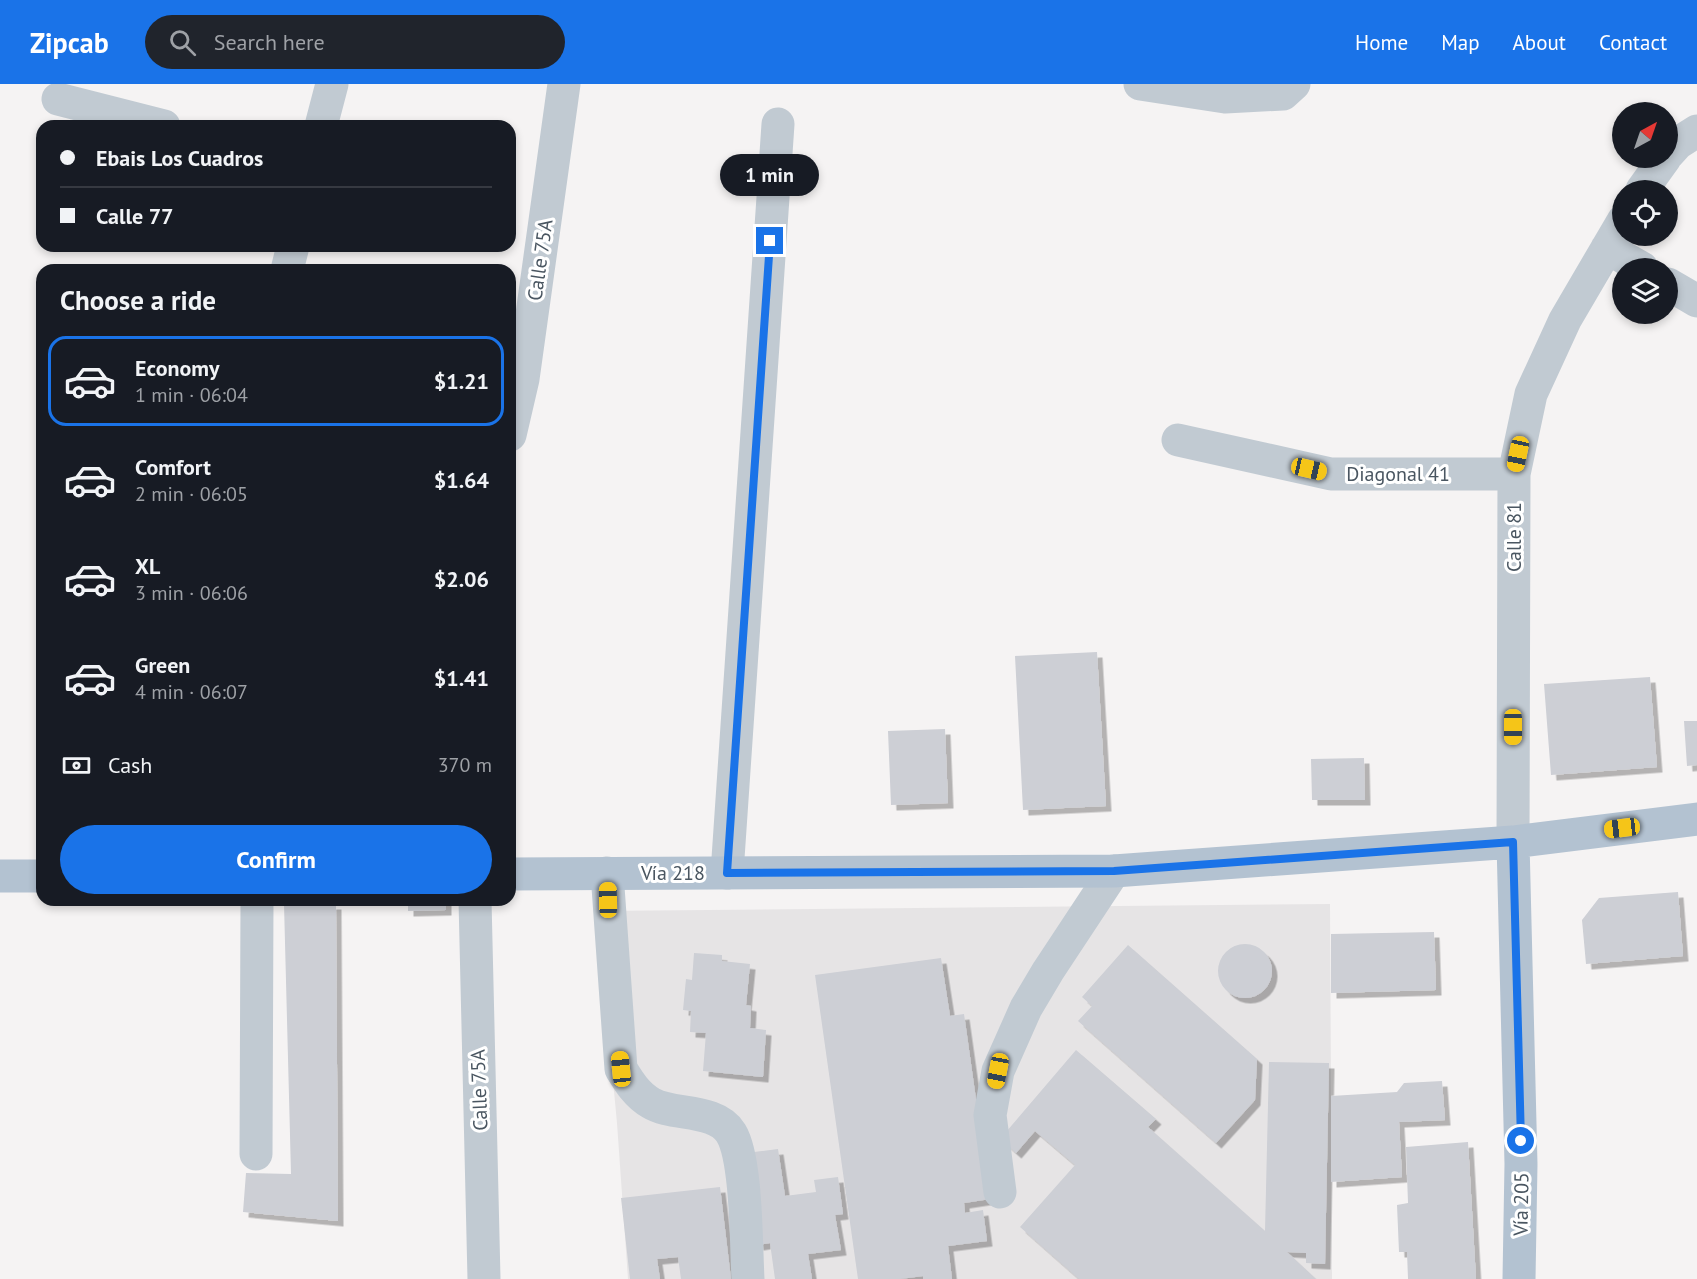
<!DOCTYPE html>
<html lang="en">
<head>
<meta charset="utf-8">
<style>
  :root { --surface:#171b24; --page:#20242c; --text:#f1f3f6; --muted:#9ea1a6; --line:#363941; --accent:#1a73e8 }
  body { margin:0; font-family:"PT Sans",sans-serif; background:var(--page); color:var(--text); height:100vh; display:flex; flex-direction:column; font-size:22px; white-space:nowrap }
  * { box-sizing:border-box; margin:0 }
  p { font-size:20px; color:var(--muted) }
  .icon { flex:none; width:33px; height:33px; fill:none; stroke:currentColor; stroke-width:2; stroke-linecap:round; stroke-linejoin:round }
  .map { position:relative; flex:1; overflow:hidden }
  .details { position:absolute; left:36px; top:180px; width:480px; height:642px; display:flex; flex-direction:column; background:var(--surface); border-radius:18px; box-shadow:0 3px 9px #0003 }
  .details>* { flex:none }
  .hud { position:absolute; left:36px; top:36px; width:480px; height:132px; border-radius:18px; box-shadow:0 3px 9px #0003; display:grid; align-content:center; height:132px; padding:0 24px; background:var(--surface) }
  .needle { width:39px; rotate:40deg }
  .tools { position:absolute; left:1612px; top:18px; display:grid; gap:12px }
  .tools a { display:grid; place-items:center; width:66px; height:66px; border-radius:50%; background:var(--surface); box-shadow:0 3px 9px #0003; font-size:30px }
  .end { position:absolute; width:27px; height:27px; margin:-14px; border:8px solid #1a73e8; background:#fff; box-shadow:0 0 0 3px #fff }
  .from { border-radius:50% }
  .bubble { position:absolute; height:42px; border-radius:21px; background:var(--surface); box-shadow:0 3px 9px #0003; font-size:20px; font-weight:600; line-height:42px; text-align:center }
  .car { position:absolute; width:18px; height:36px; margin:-18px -9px; border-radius:8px; box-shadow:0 0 4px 2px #0007; background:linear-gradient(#f5c518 24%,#345 0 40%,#f5c518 0 76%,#345 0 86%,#f5c518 0) }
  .hud b { display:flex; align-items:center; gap:21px; height:57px; font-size:22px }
  .hud b+b { border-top:2px solid var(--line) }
  .hud i { width:15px; height:15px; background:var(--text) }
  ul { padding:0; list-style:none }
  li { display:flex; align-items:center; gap:18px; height:90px; margin:0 12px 9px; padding:0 12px; border:3px solid transparent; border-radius:18px }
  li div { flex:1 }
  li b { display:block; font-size:22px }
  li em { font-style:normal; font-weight:600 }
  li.on { border-color:var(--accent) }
  li>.icon { width:54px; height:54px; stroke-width:1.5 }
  h2 { padding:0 24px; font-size:27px; line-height:72px }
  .pay { display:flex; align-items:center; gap:15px; height:66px; padding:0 24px; font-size:22px }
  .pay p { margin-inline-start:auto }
  .button { display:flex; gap:12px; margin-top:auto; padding:12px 24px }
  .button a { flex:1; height:69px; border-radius:36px; background:var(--accent); color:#fff; font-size:24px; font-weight:600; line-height:69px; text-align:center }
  header { display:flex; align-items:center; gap:36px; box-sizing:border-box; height:84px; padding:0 30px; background:var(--accent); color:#fff }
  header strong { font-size:28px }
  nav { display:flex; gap:33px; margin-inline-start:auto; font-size:21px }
  .search { width:420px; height:54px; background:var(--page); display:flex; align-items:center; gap:15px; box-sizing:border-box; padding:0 21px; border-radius:33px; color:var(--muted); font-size:22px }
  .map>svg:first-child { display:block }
  .education { fill:#e6e4e5 }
  .building { fill:#cdcfd5; filter:url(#shadow) }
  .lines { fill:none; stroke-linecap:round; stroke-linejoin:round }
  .minor { stroke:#c1cad2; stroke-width:33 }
  .major { stroke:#b3c2d1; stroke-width:33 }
  .route { stroke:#1a73e8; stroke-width:8 }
  .labels { text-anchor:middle; stroke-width:6; stroke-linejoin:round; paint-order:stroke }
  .street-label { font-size:20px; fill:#4a5661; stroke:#fff }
</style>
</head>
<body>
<header>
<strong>Zipcab</strong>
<div class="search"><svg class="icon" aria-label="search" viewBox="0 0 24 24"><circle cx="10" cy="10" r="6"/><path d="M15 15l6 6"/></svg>Search here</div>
<nav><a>Home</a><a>Map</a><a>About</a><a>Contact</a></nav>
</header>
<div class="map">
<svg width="1697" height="1195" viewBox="0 0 1697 1195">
  <defs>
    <filter id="shadow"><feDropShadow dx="5.5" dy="5.5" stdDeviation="0" flood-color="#0004"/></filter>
  </defs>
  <rect width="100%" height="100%" fill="#f5f3f3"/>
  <path class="education" d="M1330,820L1332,1195H628L617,1039L597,827Z"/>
  <path class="building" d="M1097,568L1106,722L1023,726L1015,572Z
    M1650,593L1657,683L1551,691L1544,600Z
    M1684,637H1697V681L1687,682Z
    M945,645L948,719L891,721L888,647Z
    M1364,674L1365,716H1312L1311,675Z
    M1678,808L1683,872L1586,880L1582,836L1599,814Z
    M408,816H446V826L408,827Z
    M284,820H336L338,1137L243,1128L246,1089L291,1090Z
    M1434,848L1436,906L1331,909V850Z
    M1218 887a27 27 0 1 1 54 0a27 27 0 1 1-54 0Z
    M1128,861L1257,975L1255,1016L1216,1059L1078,937L1092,922L1082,913Z
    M694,869L722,871V877L750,880L746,921L751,922L750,944L766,946L763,993L703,987L706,949L690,948L691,927L683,926L686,895L692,896Z
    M941,874L950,932L964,930L990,1115L964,1119L965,1129L983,1126L987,1157L948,1162L952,1195H923V1192L900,1195H858L815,891Z
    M1076,966L1156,1035L1148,1043L1265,1147L1269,978L1329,979L1325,1180L1306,1179V1169L1287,1168L1316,1195H1079L1020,1143L1075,1081L1035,1047L1016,1069L1000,1055Z
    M1442,997L1445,1036L1399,1038L1402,1093L1331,1098V1012L1397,1008L1404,999Z
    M1468,1058L1476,1195H1408L1407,1168H1399L1397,1121L1408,1119L1406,1063Z
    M778,1065L785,1112L816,1108L814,1096L838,1093L843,1130L835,1131L841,1166L808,1170L812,1195H775L770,1159L758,1161L746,1069Z
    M720,1103L731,1195H681L678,1173L657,1175L660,1195H630L621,1114Z"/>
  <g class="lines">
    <path class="minor" d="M1140,0L1225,13L1283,10L1294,0
      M58,15L164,42
      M321,42L332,0
      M1668,70L1678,59L1697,47
      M1642,106L1665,74
      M1607,164L1642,184
      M287,186L293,162
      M1668,200L1697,217
      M510,351L523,295L564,0
      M1178,356L1331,390H1514
      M1513,758L1514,390L1531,310L1565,236L1623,137
      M607,789L621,985C629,998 637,1011 651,1019C672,1032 716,1024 731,1049C747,1075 746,1161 748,1195
      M727,789L778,40
      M475,816L484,1195
      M256,1070L257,816
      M1000,1108L990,1031L998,987L1026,924L1048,887L1114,787"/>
    <path class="major" d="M1513,758L1521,1080L1519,1195
      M510,790L1114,787L1513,758L1697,735
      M0,792H42"/>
  </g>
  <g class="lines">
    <path class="route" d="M770,157L727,789L1114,787L1513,758L1521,1057"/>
  </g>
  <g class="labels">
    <g class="street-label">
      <text transform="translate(540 176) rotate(-82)" y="7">Calle 75A</text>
      <text x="1398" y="397">Diagonal 41</text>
      <text transform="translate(1514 453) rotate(-90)" y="7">Calle 81</text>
      <text x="673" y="796">Vía 218</text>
      <text transform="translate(479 1006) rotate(-92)" y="7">Calle 75A</text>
      <text transform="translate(1521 1120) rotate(-89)" y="7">Vía 205</text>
    </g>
  </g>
</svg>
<div class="tools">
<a><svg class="needle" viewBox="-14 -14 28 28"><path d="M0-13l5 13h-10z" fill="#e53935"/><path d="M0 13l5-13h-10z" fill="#9ea1a6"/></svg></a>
<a><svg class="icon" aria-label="locate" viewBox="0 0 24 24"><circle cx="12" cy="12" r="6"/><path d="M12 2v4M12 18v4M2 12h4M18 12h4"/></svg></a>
<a><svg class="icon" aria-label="layers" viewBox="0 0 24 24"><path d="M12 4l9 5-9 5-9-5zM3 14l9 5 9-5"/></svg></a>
</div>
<i class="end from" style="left:1521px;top:1057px"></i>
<i class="end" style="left:770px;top:157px"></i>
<div class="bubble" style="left:720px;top:70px;width:99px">1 min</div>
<i class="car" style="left:1518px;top:370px;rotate:192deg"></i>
<i class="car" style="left:1309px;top:385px;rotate:103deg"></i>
<i class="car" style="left:1513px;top:643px;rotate:180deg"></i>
<i class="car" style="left:1622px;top:744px;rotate:263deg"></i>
<i class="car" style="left:608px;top:816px;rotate:359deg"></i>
<i class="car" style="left:621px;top:985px;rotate:354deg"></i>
<i class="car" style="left:998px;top:987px;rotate:191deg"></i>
<div class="hud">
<b><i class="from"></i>Ebais Los Cuadros</b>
<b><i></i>Calle 77</b>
</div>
<section class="details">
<h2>Choose a ride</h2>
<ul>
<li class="on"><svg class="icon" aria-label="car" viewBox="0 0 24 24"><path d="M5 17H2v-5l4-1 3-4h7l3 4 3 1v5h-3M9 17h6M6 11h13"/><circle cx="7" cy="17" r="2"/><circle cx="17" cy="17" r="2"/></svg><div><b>Economy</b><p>1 min · 06:04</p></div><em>$1.21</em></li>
<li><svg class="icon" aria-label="car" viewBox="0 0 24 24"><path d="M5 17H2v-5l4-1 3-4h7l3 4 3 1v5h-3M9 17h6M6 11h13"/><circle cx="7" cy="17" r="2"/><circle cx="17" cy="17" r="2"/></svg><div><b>Comfort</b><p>2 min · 06:05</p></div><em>$1.64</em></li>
<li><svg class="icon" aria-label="car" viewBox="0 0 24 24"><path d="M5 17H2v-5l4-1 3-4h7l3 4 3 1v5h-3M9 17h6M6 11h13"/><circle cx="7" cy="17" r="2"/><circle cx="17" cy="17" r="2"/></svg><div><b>XL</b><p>3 min · 06:06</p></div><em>$2.06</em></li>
<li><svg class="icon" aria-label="car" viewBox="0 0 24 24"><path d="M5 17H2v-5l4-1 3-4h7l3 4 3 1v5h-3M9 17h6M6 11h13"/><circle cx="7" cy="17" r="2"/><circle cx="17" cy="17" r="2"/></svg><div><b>Green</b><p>4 min · 06:07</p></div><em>$1.41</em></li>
</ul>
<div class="pay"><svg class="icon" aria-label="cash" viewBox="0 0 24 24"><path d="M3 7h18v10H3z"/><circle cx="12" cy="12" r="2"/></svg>Cash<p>370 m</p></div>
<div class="button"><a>Confirm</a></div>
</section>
</div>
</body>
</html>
